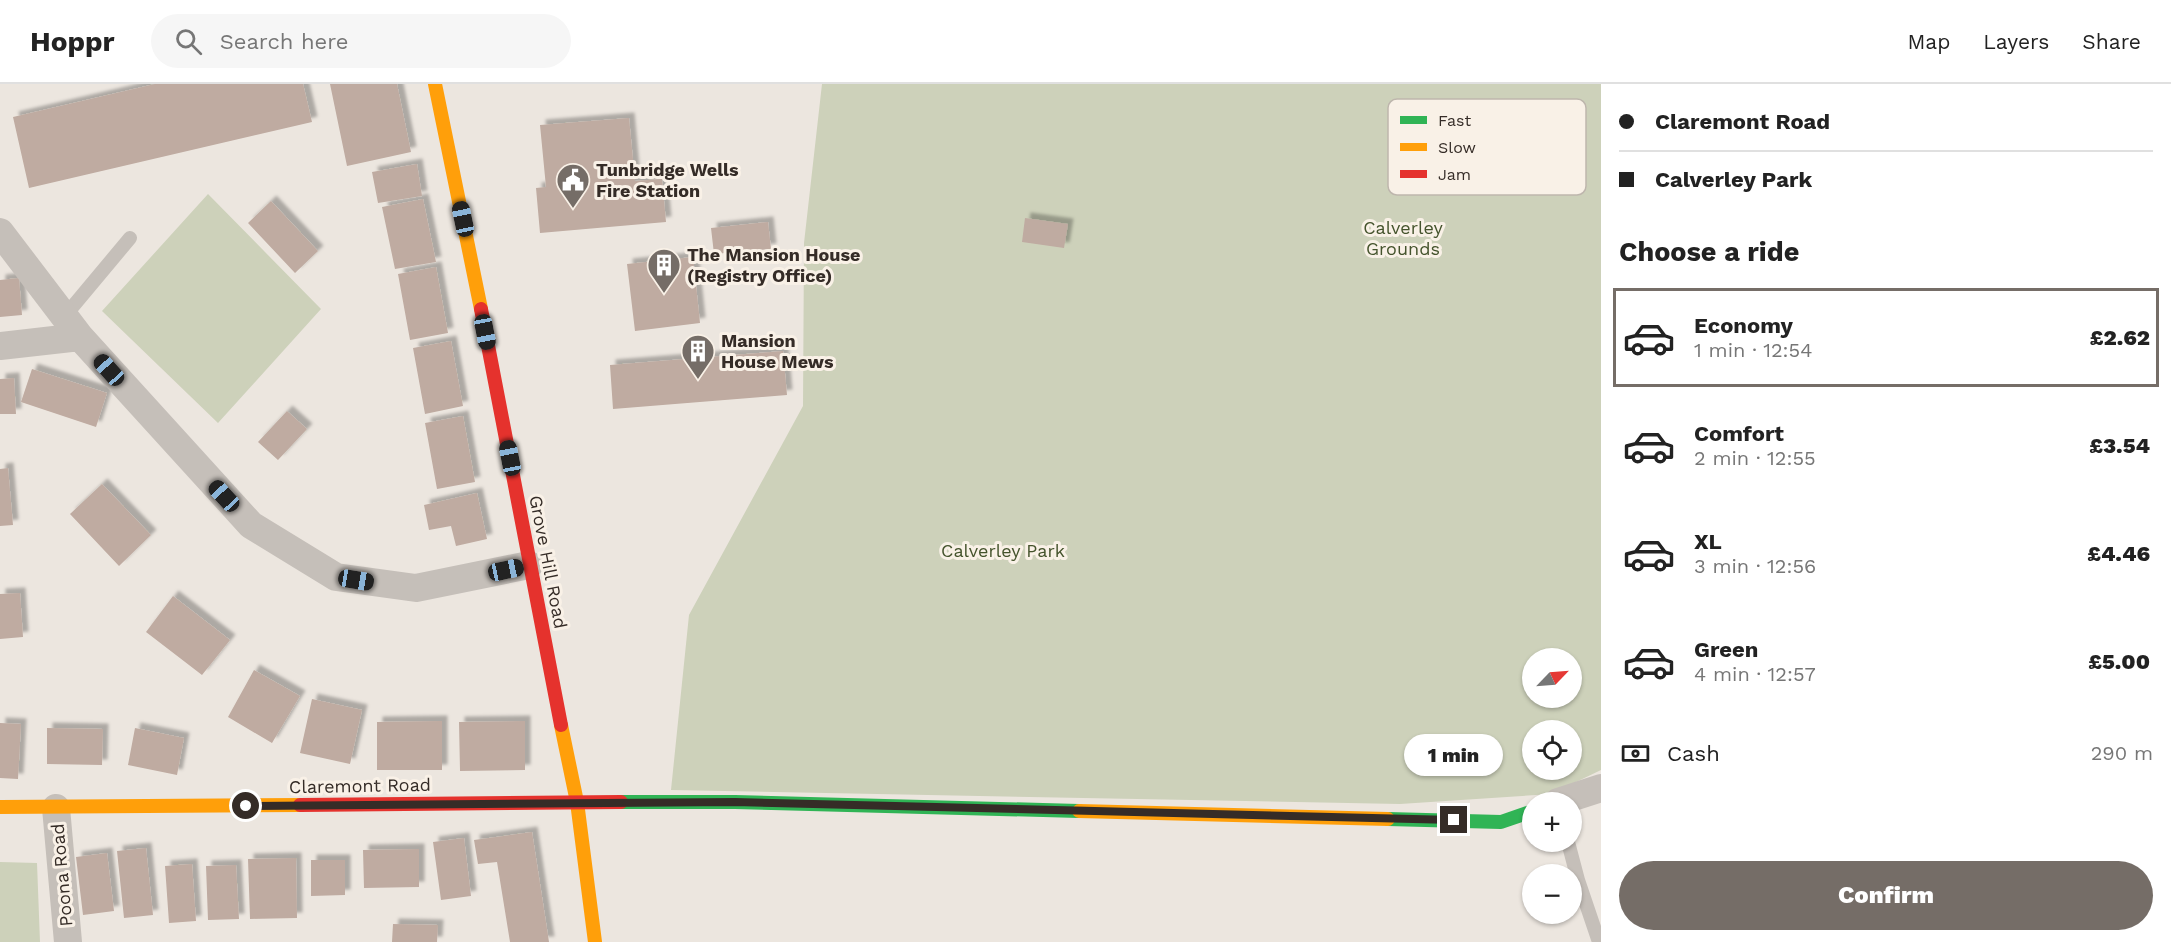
<!DOCTYPE html>
<html lang="en">
<head>
<meta charset="utf-8">
<style>
  :root { --surface:#fff; --page:#f6f6f6; --text:#222; --muted:#767676; --line:#e0e0e0; --accent:#756d67 }
  body { margin:0; font-family:"Work Sans",sans-serif; background:var(--page); color:var(--text); height:100vh; display:flex; flex-direction:column; font-size:22px; white-space:nowrap }
  * { box-sizing:border-box; margin:0 }
  p { font-size:20px; color:var(--muted) }
  .icon { flex:none; width:33px; height:33px; fill:none; stroke:currentColor; stroke-width:2; stroke-linecap:round; stroke-linejoin:round }
  .map { position:relative; flex:1; overflow:hidden }
  .details { display:flex; flex-direction:column; background:var(--surface); width:570px }
  .details>* { flex:none }
  .guide { display:grid; align-content:center; height:132px; padding:0 18px; background:var(--surface) }
  .needle { width:39px; rotate:65deg }
  .buttons { position:absolute; left:1522px; top:564px; display:grid; gap:12px }
  .buttons a { display:grid; place-items:center; width:60px; height:60px; border-radius:50%; background:var(--surface); box-shadow:0 2px 4px #0004; font-size:30px }
  .end { position:absolute; width:27px; height:27px; margin:-14px; border:8px solid #352c27; background:#fff; box-shadow:0 0 0 3px #fff }
  .from { border-radius:50% }
  .bubble { position:absolute; height:42px; border-radius:21px; background:var(--surface); box-shadow:0 2px 4px #0004; font-size:20px; font-weight:800; line-height:42px; text-align:center }
  .car { position:absolute; width:18px; height:36px; margin:-18px -9px; border-radius:8px; box-shadow:0 0 4px 2px #0007; background:linear-gradient(#222 24%,#8ab4d8 0 40%,#222 0 76%,#8ab4d8 0 86%,#222 0) }
  .guide b { display:flex; align-items:center; gap:21px; height:57px; font-size:22px }
  .guide b+b { border-top:2px solid var(--line) }
  .guide i { width:15px; height:15px; background:var(--text) }
  ul { padding:0; list-style:none }
  li { display:flex; align-items:center; gap:18px; height:99px; margin:0 12px 9px; padding:0 6px; border:3px solid transparent; border-radius:0px }
  li div { flex:1 }
  li b { display:block; font-size:22px }
  li em { font-style:normal; font-weight:800 }
  li.current { border-color:var(--accent) }
  li>.icon { width:54px; height:54px; stroke-width:1.5 }
  h2 { padding:0 18px; font-size:27px; line-height:72px }
  .pay { display:flex; align-items:center; gap:15px; height:66px; padding:0 18px; font-size:22px }
  .pay p { margin-inline-start:auto }
  .button { display:flex; gap:12px; margin-top:auto; padding:12px 18px }
  .button a { flex:1; height:69px; border-radius:36px; background:var(--accent); color:#fff; font-size:24px; font-weight:800; line-height:69px; text-align:center }
  header { display:flex; align-items:center; gap:36px; box-sizing:border-box; height:84px; padding:0 30px; background:var(--surface); border-bottom:2px solid var(--line) }
  header strong { font-size:28px }
  nav { display:flex; gap:33px; margin-inline-start:auto; font-size:21px }
  .search { width:420px; height:54px; background:var(--page); display:flex; align-items:center; gap:15px; box-sizing:border-box; padding:0 21px; border-radius:33px; color:var(--muted); font-size:22px }
  main { display:flex; flex:1; min-height:0 }
  .map>svg:first-child { display:block }
  .green { fill:#cdd1ba; fill-rule:evenodd }
  .building { fill:#bfaba1; filter:url(#shadow) }
  .lines { fill:none; stroke-linecap:round; stroke-linejoin:round }
  .lane { stroke:#c5bfb9; stroke-width:14 }
  .street { stroke:#c5bfb9; stroke-width:28 }
  .fast { stroke:#30b455; stroke-width:14 }
  .slow { stroke:#ff9f0a; stroke-width:14 }
  .jam { stroke:#e5322d; stroke-width:14 }
  .route { stroke:#352c27; stroke-width:8 }
  .labels { text-anchor:middle; stroke-width:6; stroke-linejoin:round; paint-order:stroke }
  .poi-label { font-size:18px; font-weight:bold; fill:#352c27; stroke:#f9f1e7; text-anchor:start }
  .park-label { font-size:18px; fill:#44532c; stroke:#f9f1e7 }
  .street-label { font-size:18px; fill:#352c27; stroke:#f9f1e7 }
  .key { fill:#f9f1e7; stroke:#beb6ad; stroke-width:1.5 }
  .key-label { font-size:16px; fill:#352c27 }
</style>
</head>
<body>
<header>
<strong>Hoppr</strong>
<div class="search"><svg class="icon" aria-label="search" viewBox="0 0 24 24"><circle cx="10" cy="10" r="6"/><path d="M15 15l6 6"/></svg>Search here</div>
<nav><a>Map</a><a>Layers</a><a>Share</a></nav>
</header>
<main>
<div class="map">
<svg width="1601" height="858" viewBox="0 0 1601 858">
  <defs>
    <filter id="shadow"><feDropShadow dx="5.5" dy="-5.5" stdDeviation="1.5" flood-color="#0004"/></filter>
  </defs>
  <rect width="100%" height="100%" fill="#ece6df"/>
  <path class="green" d="M822,0H1601V686L1551,710L1400,720L671,706L689,531L803,322L804,159ZM1533,574H1572V614H1533ZM1533,646H1572V686H1533Z
    M208,110L321,225L218,339L102,227Z
    M0,778L37,779L40,858H0Z"/>
  <path class="building" d="M155,0H303L312,38L29,104L13,33Z
    M330,0H397L411,68L347,82Z
    M629,34L635,97L662,95L666,138L540,149L536,104L546,103L540,41Z
    M417,80L422,112L378,119L372,88Z
    M423,115L436,178L395,185L382,123Z
    M271,117L318,167L295,189L248,139Z
    M1025,134L1068,140L1064,164L1022,158Z
    M768,138L771,165L714,170L711,144Z
    M693,173L700,239L635,247L627,180Z
    M436,183L448,249L410,256L398,190Z
    M19,194L22,231L0,233V196Z
    M451,257L463,322L425,330L413,264Z
    M783,267L787,311L613,325L610,281Z
    M32,285L107,309L96,343L21,318Z
    M14,294L16,330H0V295Z
    M287,327L307,345L278,376L258,358Z
    M463,332L475,398L437,405L425,339Z
    M8,384L13,441L0,442V385Z
    M102,400L151,451L119,482L70,430Z
    M477,409L487,455L456,462L451,442L429,446L424,421Z
    M20,509L23,553L0,555V510Z
    M173,512L230,556L202,591L146,548Z
    M254,586L300,612L272,659L228,633Z
    M312,615L362,626L350,680L300,669Z
    M442,637V686H377V638Z
    M525,637V686L460,687L459,638Z
    M0,639L21,640L18,695L0,694Z
    M47,644L103,645L102,681L47,680Z
    M135,644L184,654L177,691L128,681Z
    M532,748L549,858H510L497,778L478,780L474,756Z
    M464,754L471,812L441,816L433,758Z
    M146,764L153,831L124,834L117,767Z
    M419,765V803L364,804L363,766Z
    M107,769L114,827L83,831L76,773Z
    M296,774L297,834L250,835L248,775Z
    M311,776H345V811L311,812Z
    M192,780L196,837L169,839L165,782Z
    M236,781L239,835L208,836L206,782Z
    M393,840L438,841L437,858H392Z"/>
  <g class="lines">
    <path class="lane" d="M64,233L130,154
      M1568,758L1578,796L1599,858"/>
    <path class="street" d="M0,148L80,253L251,441L336,493L416,504L529,481
      M0,262L80,253
      M1558,718L1601,704
      M56,724L68,858"/>
    <path class="fast" d="M621,718H735L1079,727
      M1388,735L1501,738L1533,727"/>
    <path class="slow" d="M435,0L481,225
      M561,641L577,718L595,858
      M0,723L300,721
      M1079,727L1388,735"/>
    <path class="jam" d="M481,225L561,641
      M300,721L621,718"/>
  </g>
  <g class="lines">
    <path class="route" d="M246,722L735,718L1454,736"/>
  </g>
  <defs>
    <symbol id="civic-pin" viewBox="-11 -11 22 30"><path d="M0 17L-7.5 6A9.5 9.5 0 1 1 7.5 6Z" fill="#756d67" stroke="#f9f1e7"/><path d="M-.6-6.5H3V-4.5H.6V-3L4-1V1h2V6H-6V1h2V-1L-.6-3ZM-1.2 2.5V6h2.4V2.5Z" fill="#fff"/></symbol>
    <symbol id="building-pin" viewBox="-11 -11 22 30"><path d="M0 17L-7.5 6A9.5 9.5 0 1 1 7.5 6Z" fill="#756d67" stroke="#f9f1e7"/><path d="M-4-6H4V6H1V3H-1V6H-4ZM-2.5-4.3h1.7v1.8h-1.7ZM.8-4.3h1.7v1.8H.8ZM-2.5-1h1.7V.8h-1.7ZM.8-1h1.7V.8H.8Z" fill="#fff"/></symbol>
  </defs>
  <g fill-rule="evenodd">
    <use href="#civic-pin" x="554" y="77" width="38" height="52"/>
    <use href="#building-pin" x="645" y="162" width="38" height="52"/>
    <use href="#building-pin" x="679" y="248" width="38" height="52"/>
  </g>
  <g class="labels">
    <g class="poi-label">
      <text x="596" y="92">Tunbridge Wells<tspan x="596" dy="21">Fire Station</tspan></text>
      <text x="687" y="177">The Mansion House<tspan x="687" dy="21">(Registry Office)</tspan></text>
      <text x="721" y="263">Mansion<tspan x="721" dy="21">House Mews</tspan></text>
    </g>
    <g class="park-label">
      <text x="1403" y="150">Calverley<tspan x="1403" dy="21">Grounds</tspan></text>
      <text x="1003" y="473">Calverley Park</text>
    </g>
    <g class="street-label">
      <text transform="translate(548 478) rotate(79)" y="6">Grove Hill Road</text>
      <text transform="translate(360 702) rotate(-1)" y="6">Claremont Road</text>
      <text transform="translate(62 791) rotate(-95)" y="6">Poona Road</text>
    </g>
  </g>
  <rect x="1388" y="15" width="198" height="96" rx="9" class="key"/>
  <rect x="1400" y="32" width="27" height="8" fill="#30b455"/>
  <rect x="1400" y="59" width="27" height="8" fill="#ff9f0a"/>
  <rect x="1400" y="86" width="27" height="8" fill="#e5322d"/>
  <g class="key-label">
    <text x="1438" y="42">Fast</text>
    <text x="1438" y="69">Slow</text>
    <text x="1438" y="96">Jam</text>
  </g>
</svg>
<div class="buttons">
<a><svg class="needle" viewBox="-14 -14 28 28"><path d="M0-13l5 13h-10z" fill="#e53935"/><path d="M0 13l5-13h-10z" fill="#767676"/></svg></a>
<a><svg class="icon" aria-label="locate" viewBox="0 0 24 24"><circle cx="12" cy="12" r="6"/><path d="M12 2v4M12 18v4M2 12h4M18 12h4"/></svg></a>
<a>+</a>
<a>−</a>
</div>
<i class="end from" style="left:246px;top:722px"></i>
<i class="end" style="left:1454px;top:736px"></i>
<div class="bubble" style="left:1404px;top:650px;width:99px">1 min</div>
<i class="car" style="left:463px;top:135px;rotate:348deg"></i>
<i class="car" style="left:485px;top:248px;rotate:169deg"></i>
<i class="car" style="left:109px;top:286px;rotate:318deg"></i>
<i class="car" style="left:510px;top:374px;rotate:349deg"></i>
<i class="car" style="left:224px;top:412px;rotate:317deg"></i>
<i class="car" style="left:506px;top:486px;rotate:78deg"></i>
<i class="car" style="left:356px;top:496px;rotate:99deg"></i>
</div>
<section class="details">
<div class="guide">
<b><i class="from"></i>Claremont Road</b>
<b><i></i>Calverley Park</b>
</div>
<h2>Choose a ride</h2>
<ul>
<li class="current"><svg class="icon" aria-label="car" viewBox="0 0 24 24"><path d="M5 17H2v-5l4-1 3-4h7l3 4 3 1v5h-3M9 17h6M6 11h13"/><circle cx="7" cy="17" r="2"/><circle cx="17" cy="17" r="2"/></svg><div><b>Economy</b><p>1 min · 12:54</p></div><em>£2.62</em></li>
<li><svg class="icon" aria-label="car" viewBox="0 0 24 24"><path d="M5 17H2v-5l4-1 3-4h7l3 4 3 1v5h-3M9 17h6M6 11h13"/><circle cx="7" cy="17" r="2"/><circle cx="17" cy="17" r="2"/></svg><div><b>Comfort</b><p>2 min · 12:55</p></div><em>£3.54</em></li>
<li><svg class="icon" aria-label="car" viewBox="0 0 24 24"><path d="M5 17H2v-5l4-1 3-4h7l3 4 3 1v5h-3M9 17h6M6 11h13"/><circle cx="7" cy="17" r="2"/><circle cx="17" cy="17" r="2"/></svg><div><b>XL</b><p>3 min · 12:56</p></div><em>£4.46</em></li>
<li><svg class="icon" aria-label="car" viewBox="0 0 24 24"><path d="M5 17H2v-5l4-1 3-4h7l3 4 3 1v5h-3M9 17h6M6 11h13"/><circle cx="7" cy="17" r="2"/><circle cx="17" cy="17" r="2"/></svg><div><b>Green</b><p>4 min · 12:57</p></div><em>£5.00</em></li>
</ul>
<div class="pay"><svg class="icon" aria-label="cash" viewBox="0 0 24 24"><path d="M3 7h18v10H3z"/><circle cx="12" cy="12" r="2"/></svg>Cash<p>290 m</p></div>
<div class="button"><a>Confirm</a></div>
</section>
</main>
</body>
</html>
